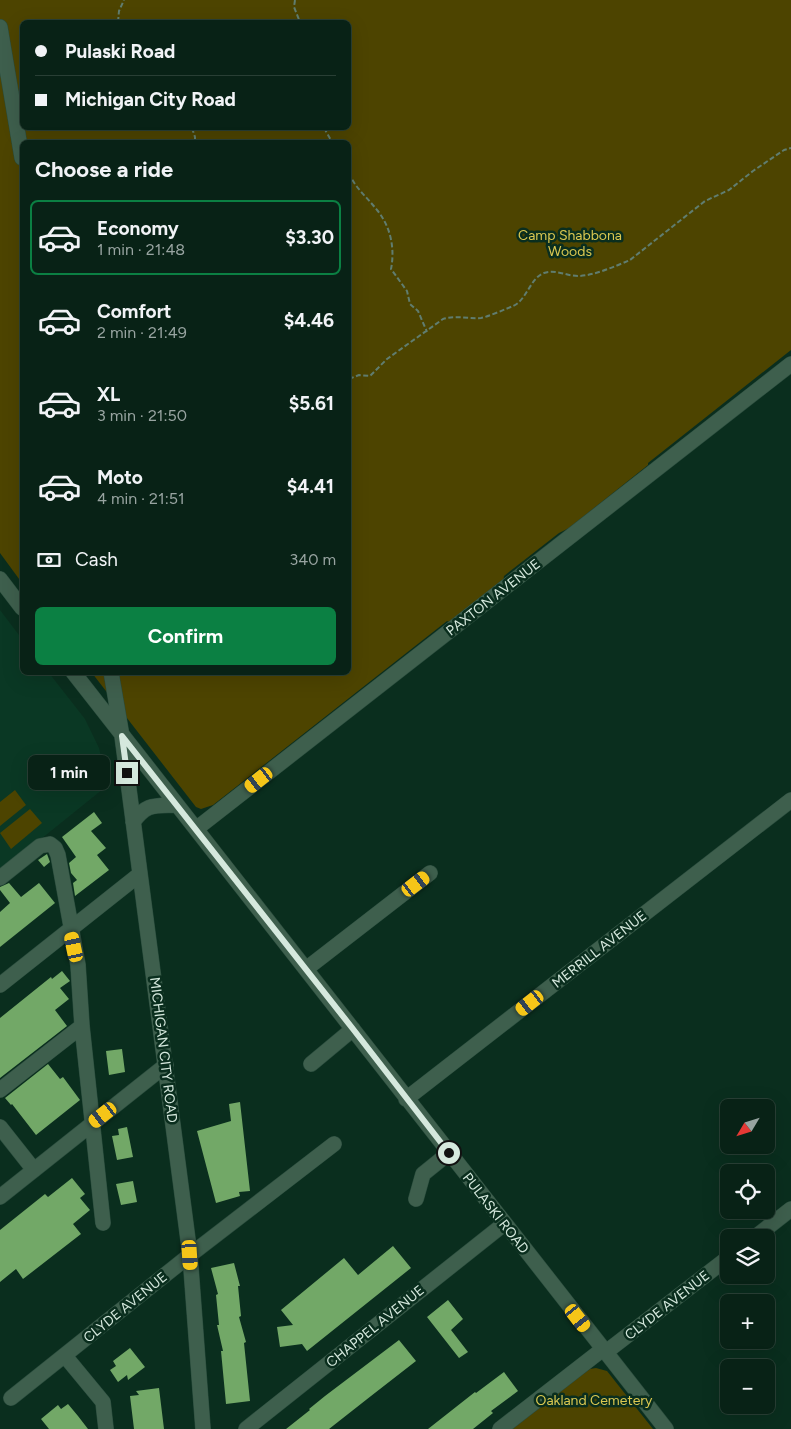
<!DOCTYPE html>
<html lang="en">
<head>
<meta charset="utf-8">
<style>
  :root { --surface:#082216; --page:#162f23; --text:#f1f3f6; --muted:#98a4a1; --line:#293f35; --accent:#0b8043 }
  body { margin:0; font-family:Figtree,sans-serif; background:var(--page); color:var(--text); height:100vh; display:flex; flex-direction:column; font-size:19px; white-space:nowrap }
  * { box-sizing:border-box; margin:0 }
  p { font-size:16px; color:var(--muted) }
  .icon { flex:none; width:28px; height:28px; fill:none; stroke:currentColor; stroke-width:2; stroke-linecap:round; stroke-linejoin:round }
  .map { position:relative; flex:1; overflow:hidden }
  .side { position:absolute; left:20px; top:140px; width:331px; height:535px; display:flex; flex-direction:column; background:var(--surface); border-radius:8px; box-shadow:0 5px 20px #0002,0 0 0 1px var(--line) }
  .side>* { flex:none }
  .top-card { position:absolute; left:20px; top:20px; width:331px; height:110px; border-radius:8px; box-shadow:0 5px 20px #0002,0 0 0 1px var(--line); display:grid; align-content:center; height:110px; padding:0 15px; background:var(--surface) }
  .needle { width:32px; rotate:232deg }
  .tools { position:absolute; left:720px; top:1099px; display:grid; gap:10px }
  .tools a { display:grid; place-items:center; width:55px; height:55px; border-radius:8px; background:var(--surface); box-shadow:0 5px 20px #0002,0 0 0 1px var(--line); font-size:25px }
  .end { position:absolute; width:22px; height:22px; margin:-11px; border:6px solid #d5e8dd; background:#111; box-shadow:0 0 0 2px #111 }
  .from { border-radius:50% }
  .bubble { position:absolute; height:35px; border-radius:8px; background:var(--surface); box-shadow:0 5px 20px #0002,0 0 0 1px var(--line); font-size:16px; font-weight:700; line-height:35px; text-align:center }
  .car { position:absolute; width:15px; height:30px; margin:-15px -8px; border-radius:6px; box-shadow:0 0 4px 1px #0007; background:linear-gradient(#f5c518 24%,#345 0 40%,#f5c518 0 76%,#345 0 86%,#f5c518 0) }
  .top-card b { display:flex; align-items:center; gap:18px; height:48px; font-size:19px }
  .top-card b+b { border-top:1px solid var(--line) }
  .top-card i { width:12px; height:12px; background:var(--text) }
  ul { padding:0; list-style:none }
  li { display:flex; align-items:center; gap:15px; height:75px; margin:0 10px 8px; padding:0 5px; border:2px solid transparent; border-radius:8px }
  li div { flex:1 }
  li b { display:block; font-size:19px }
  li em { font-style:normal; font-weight:700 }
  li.selected { border-color:var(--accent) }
  li>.icon { width:45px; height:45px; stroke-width:1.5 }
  h2 { padding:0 15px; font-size:22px; line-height:60px }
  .pay { display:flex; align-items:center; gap:12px; height:55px; padding:0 15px; font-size:19px }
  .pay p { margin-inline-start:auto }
  .primary-button { display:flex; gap:10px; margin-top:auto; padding:10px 15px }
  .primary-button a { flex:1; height:58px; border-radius:8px; background:var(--accent); color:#fff; font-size:20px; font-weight:700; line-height:58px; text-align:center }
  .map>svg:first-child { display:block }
  .built { fill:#0a3824 }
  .green { fill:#4d4400; fill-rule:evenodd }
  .building { fill:#72a867 }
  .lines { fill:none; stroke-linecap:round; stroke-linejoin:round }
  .minor-casing { stroke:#2a4c3d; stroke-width:16 }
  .path { stroke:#607d6f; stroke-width:2; stroke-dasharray:5 2.5; stroke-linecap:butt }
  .minor { stroke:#3e5f4d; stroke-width:15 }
  .route { stroke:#d5e8dd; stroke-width:6 }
  .labels { text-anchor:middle; stroke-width:5; stroke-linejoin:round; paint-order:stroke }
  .park-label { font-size:14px; fill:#dbc851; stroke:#0a2e1e }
  .street-label { font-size:14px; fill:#d5e8dd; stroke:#0a2e1e }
</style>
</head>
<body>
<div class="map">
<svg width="791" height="1429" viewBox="0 0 791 1429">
  <rect width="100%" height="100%" fill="#0a2e1e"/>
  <path class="built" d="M0,610L22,639V672L49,673L85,719L99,748L108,785L0,872Z"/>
  <path class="green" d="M0,0H791V350L648,463V465L569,528L559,533L504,576L503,583L452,623L447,621L213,805L201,809L196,807L92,673L349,672V142H22V583L0,553ZM22,22H349V128H22Z
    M15,790L26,805L0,826V802Z
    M30,809L42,823L11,849L0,833Z
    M596,1368L607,1371L653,1429H511L552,1396L590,1369Z"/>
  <path class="building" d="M94,812L102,823L91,831L106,848L97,855L109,870L75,896L73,883L77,880L71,873L69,863L76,857L62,837Z
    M47,854L50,862L44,867L38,860Z
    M9,883L21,897L39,883L55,903L0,947V912L10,903L0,890V887Z
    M62,971L70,981L60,988L69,999L55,1010L67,1026L0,1078V1018L51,977L52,979Z
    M122,1049L125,1072L109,1075L106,1051Z
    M48,1064L60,1079L63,1077L80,1100L36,1135L12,1104L11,1105L5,1098Z
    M240,1102L250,1191L239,1192L240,1196L216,1203L197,1131L231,1121L229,1104Z
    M127,1127L133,1157L117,1160L112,1136L119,1135L118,1129Z
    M72,1178L85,1194L80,1198L90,1210L73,1224L81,1234L23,1279L16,1269L0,1282V1230L45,1194L48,1197Z
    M133,1181L137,1202L121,1205L116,1184Z
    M393,1246L411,1268L307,1351L302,1344L280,1347L277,1327L293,1325L281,1310L344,1258L358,1275Z
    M234,1263L240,1286H238L241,1316L239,1317L246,1342L244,1343L250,1401L226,1404L221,1351H223L217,1325H219L216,1295L218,1294L211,1268Z
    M448,1300L463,1319L451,1330L468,1352L459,1358L427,1317Z
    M399,1340L416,1361L371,1396L329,1429H286L310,1410L309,1409L325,1396Z
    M130,1348L145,1367L128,1380L127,1375L118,1382L110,1370L116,1366L113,1361Z
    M504,1372L518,1391L491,1411L493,1413L473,1429H428L475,1392L476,1393Z
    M159,1388L164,1429H134L130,1396L139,1395L136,1391Z
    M68,1404L78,1416L88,1429H49L41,1419L58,1405L61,1409Z"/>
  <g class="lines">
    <defs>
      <path id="minor" d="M0,27L22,158
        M0,579L22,608
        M73,672L666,1429
        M111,672L122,736L190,1255L203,1429
        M133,822C147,803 154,806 177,805
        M196,829L791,364
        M0,878L40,846L50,844L55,848L58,855L78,965L82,1026L103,1223
        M306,969L430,873
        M0,985L140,874
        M311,1064L353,1029
        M0,1090L82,1026
        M406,1099L791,800
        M0,1127L34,1170
        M0,1197L166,1065
        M416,1199L423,1174L449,1153
        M754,1238L791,1209
        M606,1352L729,1257
        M65,1356L103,1402L106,1429
        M11,1398L190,1255L334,1144
        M246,1429L504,1224
        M500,1429L603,1349"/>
    </defs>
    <use href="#minor" class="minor-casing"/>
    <path class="path" d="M295,0L294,7L300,22
      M118,22L119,11L124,0
      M192,128L195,137V142
      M324,128L332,142
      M349,173C355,188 367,197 377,210C391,227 395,249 391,269L407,291L410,304L418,311L427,332
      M349,379L359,375L370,376L387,359L443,319C456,315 467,319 481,318C487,317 506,309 513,306C527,300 530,278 544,273C555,269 567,276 578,276C593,276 616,266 630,260L705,201L729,190L753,171L784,150L791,148"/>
    <use href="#minor" class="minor"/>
  </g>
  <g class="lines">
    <path class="route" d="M127,773L122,736L353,1029L449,1153"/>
  </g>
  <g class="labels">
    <g class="park-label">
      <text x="570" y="240">Camp Shabbona<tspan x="570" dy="16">Woods</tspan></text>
      <text x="594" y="1405">Oakland Cemetery</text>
    </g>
    <g class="street-label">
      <text transform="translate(493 597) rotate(-38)" y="5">PAXTON AVENUE</text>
      <text transform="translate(599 949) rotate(-38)" y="5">MERRILL AVENUE</text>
      <text transform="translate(164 1050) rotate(83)" y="5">MICHIGAN CITY ROAD</text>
      <text transform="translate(496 1213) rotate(52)" y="5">PULASKI ROAD</text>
      <text transform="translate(667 1305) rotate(-38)" y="5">CLYDE AVENUE</text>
      <text transform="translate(125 1307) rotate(-39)" y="5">CLYDE AVENUE</text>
      <text transform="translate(375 1326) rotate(-39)" y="5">CHAPPEL AVENUE</text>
    </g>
  </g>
</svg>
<div class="tools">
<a><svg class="needle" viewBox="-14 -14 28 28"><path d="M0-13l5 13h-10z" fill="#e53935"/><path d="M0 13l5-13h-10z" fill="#98a4a1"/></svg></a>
<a><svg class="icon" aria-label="locate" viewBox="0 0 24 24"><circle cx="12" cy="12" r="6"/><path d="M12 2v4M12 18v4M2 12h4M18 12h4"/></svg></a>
<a><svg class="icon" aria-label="layers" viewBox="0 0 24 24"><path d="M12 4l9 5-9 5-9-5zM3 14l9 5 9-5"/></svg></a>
<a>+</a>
<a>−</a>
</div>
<i class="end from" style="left:449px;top:1153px"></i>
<i class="end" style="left:127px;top:773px"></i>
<div class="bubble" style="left:28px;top:755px;width:82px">1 min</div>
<i class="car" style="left:259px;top:780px;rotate:232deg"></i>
<i class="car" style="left:416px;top:884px;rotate:53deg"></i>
<i class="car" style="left:74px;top:947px;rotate:348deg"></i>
<i class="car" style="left:530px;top:1003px;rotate:232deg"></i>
<i class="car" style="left:103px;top:1115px;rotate:232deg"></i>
<i class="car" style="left:190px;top:1255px;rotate:176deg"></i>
<i class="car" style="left:578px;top:1318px;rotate:142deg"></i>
<div class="top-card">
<b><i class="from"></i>Pulaski Road</b>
<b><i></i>Michigan City Road</b>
</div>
<section class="side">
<h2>Choose a ride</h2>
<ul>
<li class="selected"><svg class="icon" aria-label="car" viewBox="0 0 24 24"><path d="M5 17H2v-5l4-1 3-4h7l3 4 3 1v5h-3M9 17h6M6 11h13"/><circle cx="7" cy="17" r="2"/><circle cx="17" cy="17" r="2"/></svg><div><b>Economy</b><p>1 min · 21:48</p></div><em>$3.30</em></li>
<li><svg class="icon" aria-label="car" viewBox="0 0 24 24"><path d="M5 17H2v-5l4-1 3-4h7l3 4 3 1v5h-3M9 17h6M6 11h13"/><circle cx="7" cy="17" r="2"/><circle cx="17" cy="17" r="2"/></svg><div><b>Comfort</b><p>2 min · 21:49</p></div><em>$4.46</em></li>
<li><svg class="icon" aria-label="car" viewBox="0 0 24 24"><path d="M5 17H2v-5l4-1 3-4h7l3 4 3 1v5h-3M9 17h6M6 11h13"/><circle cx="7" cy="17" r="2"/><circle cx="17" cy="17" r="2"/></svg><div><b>XL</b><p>3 min · 21:50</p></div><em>$5.61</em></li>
<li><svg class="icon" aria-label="car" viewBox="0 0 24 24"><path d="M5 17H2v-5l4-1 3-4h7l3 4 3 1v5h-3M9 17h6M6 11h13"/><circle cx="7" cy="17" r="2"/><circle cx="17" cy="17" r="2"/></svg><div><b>Moto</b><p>4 min · 21:51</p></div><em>$4.41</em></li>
</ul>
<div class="pay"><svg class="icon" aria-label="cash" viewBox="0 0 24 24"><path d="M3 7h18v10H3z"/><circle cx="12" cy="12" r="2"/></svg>Cash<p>340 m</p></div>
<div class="primary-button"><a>Confirm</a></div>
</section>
</div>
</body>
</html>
